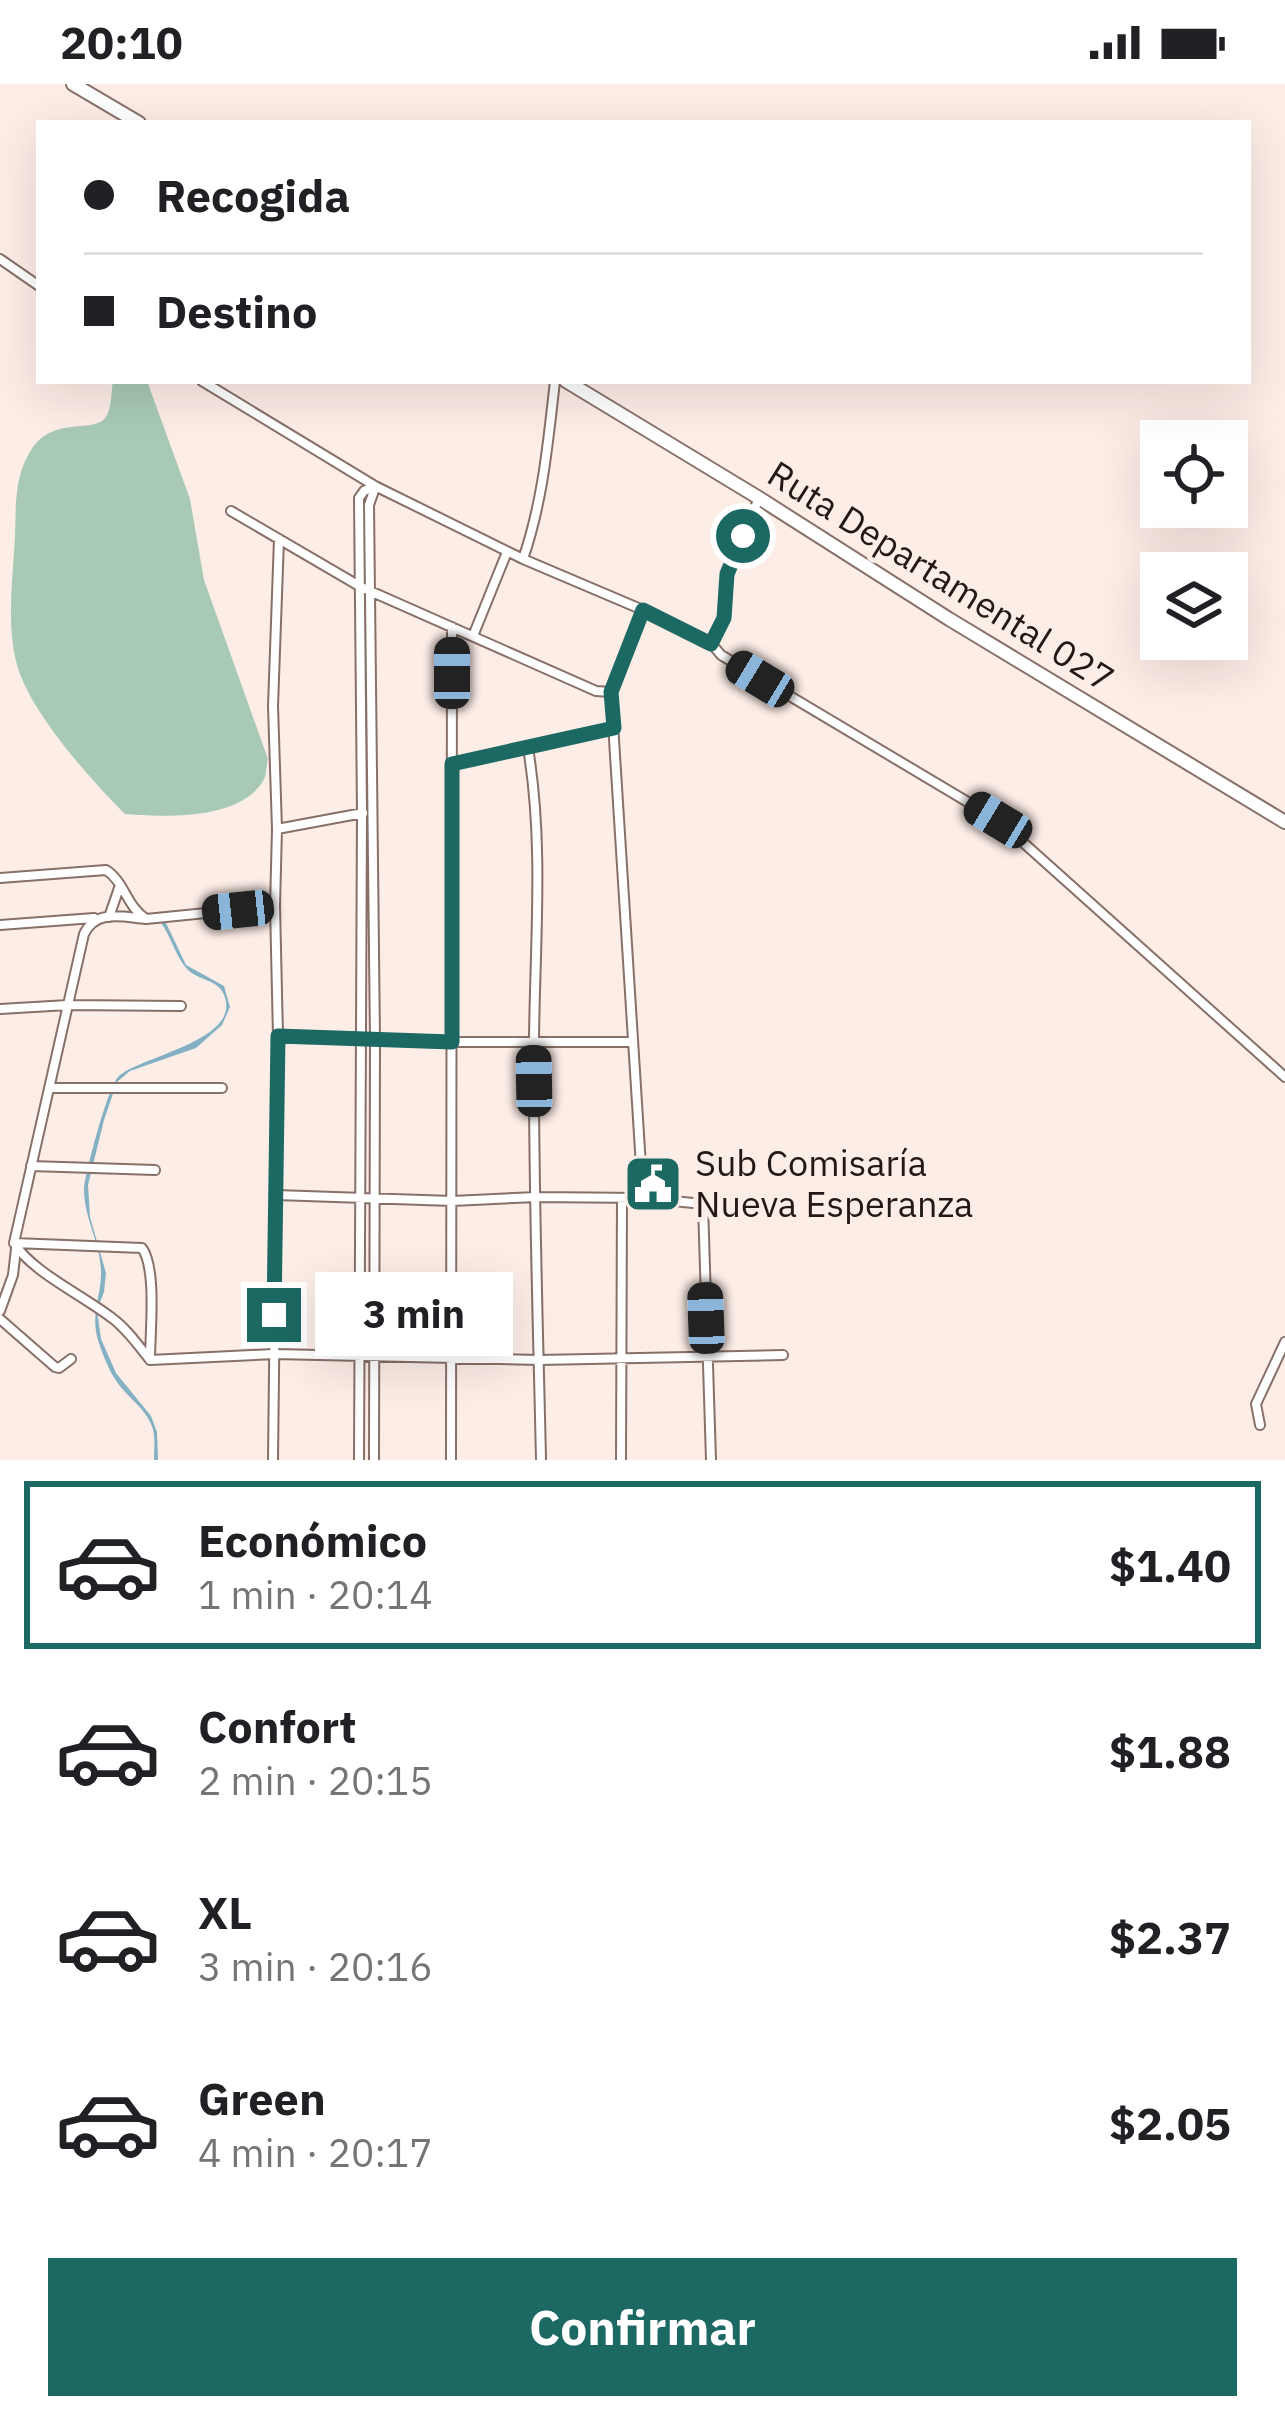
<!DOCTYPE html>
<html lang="es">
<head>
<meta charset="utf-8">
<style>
  :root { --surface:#fff; --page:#f2f2f2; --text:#202124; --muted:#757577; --line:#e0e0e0; --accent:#1c6863 }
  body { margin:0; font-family:"IBM Plex Sans",sans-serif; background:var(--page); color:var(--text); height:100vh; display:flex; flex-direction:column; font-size:45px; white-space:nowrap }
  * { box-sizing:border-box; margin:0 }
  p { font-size:39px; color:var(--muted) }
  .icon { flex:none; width:66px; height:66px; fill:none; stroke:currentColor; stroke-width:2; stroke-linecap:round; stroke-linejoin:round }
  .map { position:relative; height:1376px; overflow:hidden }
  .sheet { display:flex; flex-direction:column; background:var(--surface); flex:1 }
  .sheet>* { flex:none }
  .top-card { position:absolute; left:36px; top:36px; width:1215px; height:264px; border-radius:0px; box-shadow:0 12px 48px #0002; display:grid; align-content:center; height:264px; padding:0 48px; background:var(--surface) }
  .tools { position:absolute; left:1140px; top:336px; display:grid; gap:24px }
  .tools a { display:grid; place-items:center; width:108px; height:108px; border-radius:0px; background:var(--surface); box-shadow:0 12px 48px #0002; font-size:60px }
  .end { position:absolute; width:54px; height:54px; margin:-27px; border:15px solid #1c6863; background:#fff; box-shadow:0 0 0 6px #fff }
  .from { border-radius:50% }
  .bubble { position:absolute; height:84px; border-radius:0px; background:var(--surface); box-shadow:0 12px 48px #0002; font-size:39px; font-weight:800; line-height:84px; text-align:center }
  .car { position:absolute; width:36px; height:72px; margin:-36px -18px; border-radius:15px; box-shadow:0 0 9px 3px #0007; background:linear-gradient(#222 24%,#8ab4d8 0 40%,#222 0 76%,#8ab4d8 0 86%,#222 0) }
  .top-card b { display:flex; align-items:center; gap:42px; height:114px; font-size:45px }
  .top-card b+b { border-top:3px solid var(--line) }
  .top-card i { width:30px; height:30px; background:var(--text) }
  ul { padding:21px 0 0; list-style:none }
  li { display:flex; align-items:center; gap:36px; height:168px; margin:0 24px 18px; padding:0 24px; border:6px solid transparent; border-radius:0px }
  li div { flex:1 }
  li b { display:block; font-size:45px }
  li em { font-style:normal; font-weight:800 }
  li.on { border-color:var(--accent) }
  li>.icon { width:108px; height:108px; stroke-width:1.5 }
  .action { display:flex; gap:24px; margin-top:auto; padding:24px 48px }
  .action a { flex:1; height:138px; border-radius:0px; background:var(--accent); color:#fff; font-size:48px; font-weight:800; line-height:138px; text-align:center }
  .status { display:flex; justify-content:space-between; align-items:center; height:84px; padding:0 60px; background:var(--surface); direction:ltr }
  .status svg { height:33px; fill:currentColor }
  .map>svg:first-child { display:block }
  .green { fill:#a8cab5 }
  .water { fill:#83b1c3 }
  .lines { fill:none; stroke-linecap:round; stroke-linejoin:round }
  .minor-casing { stroke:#877068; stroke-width:12 }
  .primary-casing { stroke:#877068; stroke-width:16 }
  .minor { stroke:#fff; stroke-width:8 }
  .primary { stroke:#fff; stroke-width:12 }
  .route { stroke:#1c6863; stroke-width:15 }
  .labels { text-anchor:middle; stroke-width:10; stroke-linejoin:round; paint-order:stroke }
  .street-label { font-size:36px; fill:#221916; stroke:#fdede7 }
  .poi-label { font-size:36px; fill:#221916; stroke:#fdede7; text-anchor:start }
</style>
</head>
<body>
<div class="status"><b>20:10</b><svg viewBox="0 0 49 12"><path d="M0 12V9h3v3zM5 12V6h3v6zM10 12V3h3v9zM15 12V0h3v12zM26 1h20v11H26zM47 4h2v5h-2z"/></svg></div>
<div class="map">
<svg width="1285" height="1376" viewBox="0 0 1285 1376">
  <rect width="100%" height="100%" fill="#fdede7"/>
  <path class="green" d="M113,297H147L190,415L204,496L268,675C267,677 266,691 265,693C245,737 163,733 125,730C90,695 30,628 17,581C6,540 13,494 15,452C16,421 14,390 33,363C56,332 94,350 106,333C112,324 111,308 113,297Z"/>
  <path class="water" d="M161,839H166L186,881L224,902L230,923L222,941L196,964L130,987L117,998L104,1036L88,1101L90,1133L106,1189L104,1208L97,1226L101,1255L116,1289L151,1332L157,1348L158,1376H154C154,1365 156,1350 151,1340C144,1323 127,1313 117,1298C109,1287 102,1269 98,1256C90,1228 102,1212 101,1186C100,1158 84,1134 84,1105C85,1089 108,1003 118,993C139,972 243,957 224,911C219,896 198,896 188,886C176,874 172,854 161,839Z"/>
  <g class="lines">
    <defs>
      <path id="minor" d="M0,175L39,202
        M202,297L375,402L523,475C543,417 548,358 555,297
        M231,427L361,503L596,607L611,608
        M523,475L643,526L711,559L724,534L727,491L759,414
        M473,552L507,468
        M711,559L721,571L998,736L1285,993
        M528,664C544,760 535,858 534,955C533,1096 538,1236 541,1376
        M452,680L614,644
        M277,745L273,622L279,455
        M0,794L106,786C124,797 127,823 146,835L275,822
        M109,833L119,804
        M0,841L94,834
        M0,925L68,921L181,922
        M278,952L452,958H633
        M49,1004H222
        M31,1082L155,1086
        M276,1111L452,1117L536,1113L643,1114L703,1120L711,1376
        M643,1114L611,608L643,526
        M703,1120L753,1118
        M14,1159C32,1188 84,1212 112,1234C127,1245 138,1261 150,1276L274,1270L539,1276L783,1271
        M14,1159L84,850C96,825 122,833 146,835
        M14,1159L142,1164C157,1185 150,1248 150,1276
        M0,1227L13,1191L16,1165
        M0,1235L55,1283L59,1284L71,1275
        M1260,1341L1256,1320L1285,1258
        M273,1376L278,952L275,822L277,745L363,729
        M359,1376L362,729L359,414L364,407L375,402
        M374,1376L375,956L369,421L375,404
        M451,1376L452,543
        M621,1376L622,1114"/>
      <path id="primary" d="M73,0L139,39
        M566,297L759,414L949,535L1285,738"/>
    </defs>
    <use href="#minor" class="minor-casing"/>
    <use href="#primary" class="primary-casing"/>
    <use href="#minor" class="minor"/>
    <use href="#primary" class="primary"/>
  </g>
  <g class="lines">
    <path class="route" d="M274,1231L278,952L452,958V680L614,644L611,608L643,526L711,560L724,534L727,490L743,452"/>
  </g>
  <defs>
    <symbol id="civic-square" viewBox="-11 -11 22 22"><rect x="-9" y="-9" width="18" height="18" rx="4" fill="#1c6863" stroke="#fdede7"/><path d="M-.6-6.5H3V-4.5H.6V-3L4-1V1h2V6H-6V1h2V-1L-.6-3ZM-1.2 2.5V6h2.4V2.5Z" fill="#fff"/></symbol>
  </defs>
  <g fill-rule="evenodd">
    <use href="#civic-square" x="620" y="1067" width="66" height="66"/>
  </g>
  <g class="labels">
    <g class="street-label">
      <text transform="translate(941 492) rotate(32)" y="13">Ruta Departamental 027</text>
    </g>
    <g class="poi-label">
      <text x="695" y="1092">Sub Comisaría<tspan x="695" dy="41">Nueva Esperanza</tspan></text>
    </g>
  </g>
</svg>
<div class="tools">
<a><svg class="icon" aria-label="locate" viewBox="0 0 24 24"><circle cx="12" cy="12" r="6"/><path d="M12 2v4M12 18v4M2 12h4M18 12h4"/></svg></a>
<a><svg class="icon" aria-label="layers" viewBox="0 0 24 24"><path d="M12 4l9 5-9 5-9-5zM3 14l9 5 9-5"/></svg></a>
</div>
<i class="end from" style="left:743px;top:452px"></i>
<i class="end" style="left:274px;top:1231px"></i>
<div class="bubble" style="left:315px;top:1188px;width:198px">3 min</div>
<i class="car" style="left:452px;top:589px;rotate:0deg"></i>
<i class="car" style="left:760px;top:595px;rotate:301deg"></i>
<i class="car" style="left:998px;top:736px;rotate:301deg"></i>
<i class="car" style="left:238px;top:826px;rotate:264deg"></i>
<i class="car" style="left:534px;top:997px;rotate:359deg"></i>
<i class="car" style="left:706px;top:1234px;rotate:358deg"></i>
<div class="top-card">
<b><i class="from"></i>Recogida</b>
<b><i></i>Destino</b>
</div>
</div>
<section class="sheet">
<ul>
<li class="on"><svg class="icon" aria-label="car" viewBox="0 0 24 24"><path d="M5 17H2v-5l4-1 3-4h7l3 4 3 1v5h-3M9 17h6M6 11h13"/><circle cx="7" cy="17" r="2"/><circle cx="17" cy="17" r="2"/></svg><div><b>Económico</b><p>1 min · 20:14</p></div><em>$1.40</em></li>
<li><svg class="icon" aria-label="car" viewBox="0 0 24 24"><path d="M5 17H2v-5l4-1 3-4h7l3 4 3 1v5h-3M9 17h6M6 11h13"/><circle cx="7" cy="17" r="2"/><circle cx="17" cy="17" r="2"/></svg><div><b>Confort</b><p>2 min · 20:15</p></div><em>$1.88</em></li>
<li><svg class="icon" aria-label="car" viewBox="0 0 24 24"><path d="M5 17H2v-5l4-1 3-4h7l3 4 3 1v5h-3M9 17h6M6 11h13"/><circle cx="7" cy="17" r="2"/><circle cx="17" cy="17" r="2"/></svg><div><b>XL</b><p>3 min · 20:16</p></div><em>$2.37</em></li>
<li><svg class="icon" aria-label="car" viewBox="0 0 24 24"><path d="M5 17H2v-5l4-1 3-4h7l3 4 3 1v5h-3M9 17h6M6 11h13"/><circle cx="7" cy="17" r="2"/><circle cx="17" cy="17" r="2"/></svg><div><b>Green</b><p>4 min · 20:17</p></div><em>$2.05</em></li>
</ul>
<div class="action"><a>Confirmar</a></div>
</section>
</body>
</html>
